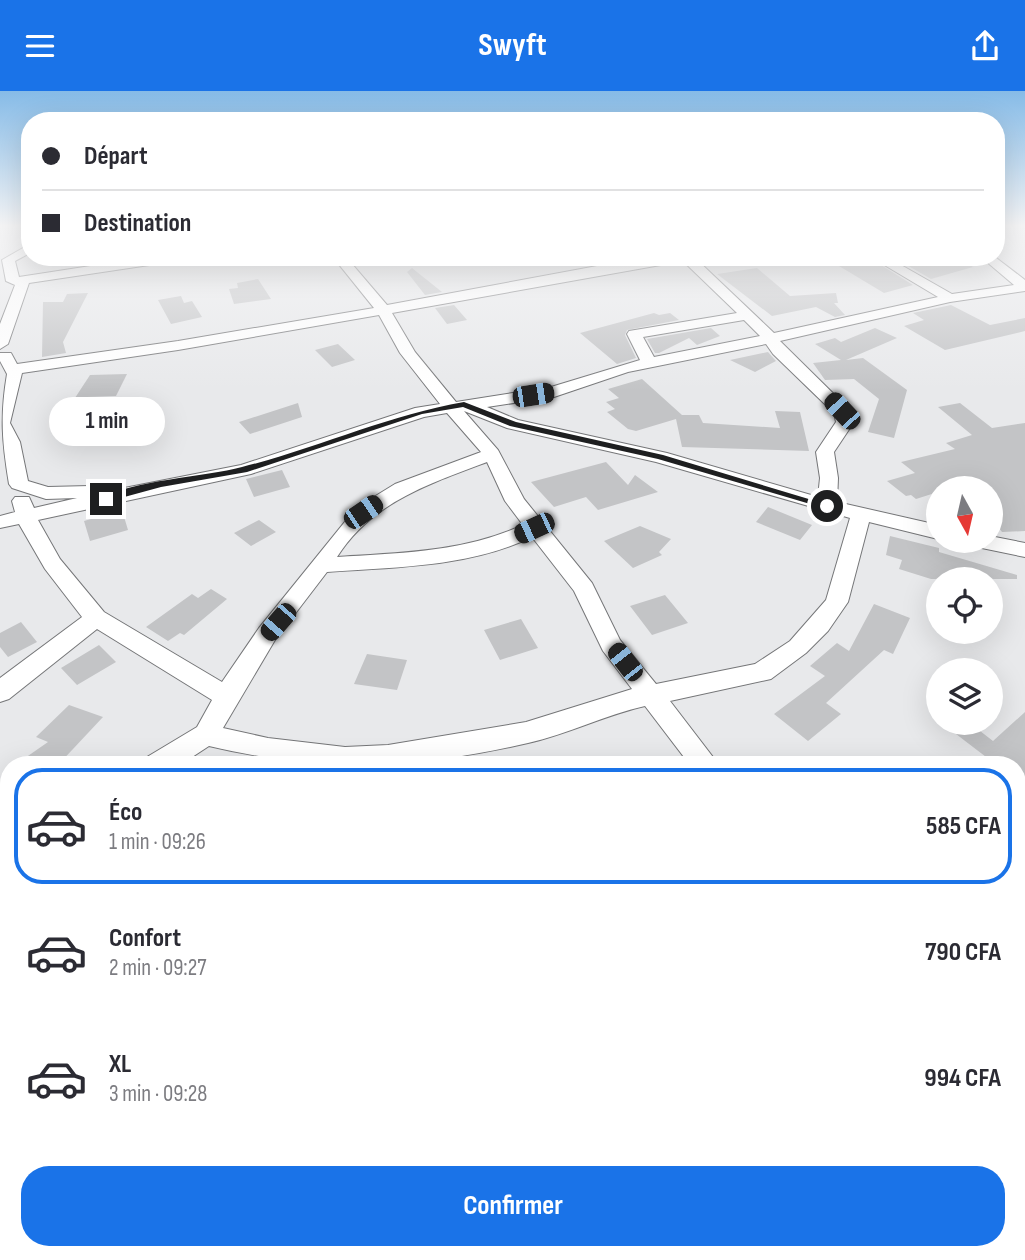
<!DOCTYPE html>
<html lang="fr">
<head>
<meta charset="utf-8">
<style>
  :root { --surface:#fff; --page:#f7f7f7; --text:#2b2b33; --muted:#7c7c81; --line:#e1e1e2; --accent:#1a73e8 }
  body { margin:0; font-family:"Sofia Sans Condensed",sans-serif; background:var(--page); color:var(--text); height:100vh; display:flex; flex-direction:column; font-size:26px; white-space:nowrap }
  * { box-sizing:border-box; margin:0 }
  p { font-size:23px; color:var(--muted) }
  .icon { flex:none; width:38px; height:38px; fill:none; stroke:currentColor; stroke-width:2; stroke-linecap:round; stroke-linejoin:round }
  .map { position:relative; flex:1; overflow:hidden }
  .details { position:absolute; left:0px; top:665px; width:1026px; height:504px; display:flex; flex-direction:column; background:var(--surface); border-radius:28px 28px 0 0; box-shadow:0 7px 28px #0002 }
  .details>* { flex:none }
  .hud { position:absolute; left:21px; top:21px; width:984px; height:154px; border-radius:28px; box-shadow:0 7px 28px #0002; display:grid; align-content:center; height:154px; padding:0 21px; background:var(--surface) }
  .needle { width:46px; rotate:172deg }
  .buttons { position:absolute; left:926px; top:385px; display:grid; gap:14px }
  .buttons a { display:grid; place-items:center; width:77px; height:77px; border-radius:50%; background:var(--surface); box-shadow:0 7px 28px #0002; font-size:35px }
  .end { position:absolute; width:32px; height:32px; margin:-16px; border:9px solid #1e1f20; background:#fff; box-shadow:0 0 0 4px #fff }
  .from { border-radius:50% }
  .bubble { position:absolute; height:49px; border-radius:24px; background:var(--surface); box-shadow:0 7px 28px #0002; font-size:23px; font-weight:700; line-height:49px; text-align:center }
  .car { position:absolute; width:21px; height:42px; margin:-21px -10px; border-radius:9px; box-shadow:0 0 5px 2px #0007; background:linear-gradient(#222 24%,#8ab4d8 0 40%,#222 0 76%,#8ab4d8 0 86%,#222 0) }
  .hud b { display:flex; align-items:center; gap:24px; height:66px; font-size:26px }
  .hud b+b { border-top:2px solid var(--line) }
  .hud i { width:18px; height:18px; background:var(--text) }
  ul { padding:12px 0 0; list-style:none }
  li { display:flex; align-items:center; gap:21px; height:116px; margin:0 14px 10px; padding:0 7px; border:4px solid transparent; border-radius:28px }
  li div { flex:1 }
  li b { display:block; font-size:26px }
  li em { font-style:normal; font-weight:700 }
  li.active { border-color:var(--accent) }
  li>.icon { width:63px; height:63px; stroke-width:1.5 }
  .action { display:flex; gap:14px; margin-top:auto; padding:14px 21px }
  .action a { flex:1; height:80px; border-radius:28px; background:var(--accent); color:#fff; font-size:28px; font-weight:700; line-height:80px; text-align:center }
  header { display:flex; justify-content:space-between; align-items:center; height:91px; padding:0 21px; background:var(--accent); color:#fff; font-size:32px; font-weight:700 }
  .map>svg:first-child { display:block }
  .building { fill:#c3c4c6 }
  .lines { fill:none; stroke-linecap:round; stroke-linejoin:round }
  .minor-casing { stroke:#757678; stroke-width:2 }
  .minor { fill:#fff; fill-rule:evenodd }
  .route { fill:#1e1f20 }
</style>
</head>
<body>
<header><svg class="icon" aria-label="menu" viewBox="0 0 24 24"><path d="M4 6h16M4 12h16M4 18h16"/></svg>Swyft<svg class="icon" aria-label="share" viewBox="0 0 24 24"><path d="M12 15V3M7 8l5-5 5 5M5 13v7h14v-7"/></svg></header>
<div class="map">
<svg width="1025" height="1169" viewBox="0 0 1025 1169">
  <rect width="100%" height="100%" fill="#e8e9eb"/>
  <path class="building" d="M824,166H868L913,194L884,202Z
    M893,166H956L973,176L931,188Z
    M412,177L442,201L425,204L407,181Z
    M757,177L790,205L836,202L838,212H834L845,224L835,226L816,216L772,225L717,183Z
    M258,188L271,208L234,213L229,198L238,197L237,192Z
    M88,202L63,251L66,262L42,266L43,211H63L67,203Z
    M181,205L184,212L192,210L202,226L171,233L158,209Z
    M454,214L467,229L447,233L435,217Z
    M951,214L990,234L1025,227V240L945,259L904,235L924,229L913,222Z
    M654,222L659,224L670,222L679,229L627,239L625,244L636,267L617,273L580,242Z
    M711,237L720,245L697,254L689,247L659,262H655L647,248Z
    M875,237L897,247L846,269L863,267L907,299L894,347L868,341L879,308L854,288L825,289L813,272L841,269L815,253L835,247L841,251Z
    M338,253L355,269L332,276L315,259Z
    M768,261L776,270L755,281L730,269Z
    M127,283L116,305L87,306L89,323L59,329L58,314L73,310L90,284Z
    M642,288L682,324H699L703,332L780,337L775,320L800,321L809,360L682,356L676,328L636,340L628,338L607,321L615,318L606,311L619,307L608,298Z
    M298,312L302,326L250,343L239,331Z
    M960,312L992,337L1025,332V440L1002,441L990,425V397H938V401L916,408L911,404L906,405L887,390L915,382L901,371L955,358L946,352L972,344L938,316Z
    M606,371L628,394L635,384L658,401L598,419L586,406L554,416L531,391Z
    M282,379L290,396L254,406L246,388Z
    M768,416L812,434L800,449L756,431Z
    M122,419L128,439L90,450L84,430Z
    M259,429L276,441L251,455L234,442Z
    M640,435L671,448L659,461L662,464L633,477L604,450Z
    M890,445L939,457V461L1017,484V488H931L899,478L902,469L886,464Z
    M211,498L227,508L184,544L180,542L168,550L146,536L192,503L198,507Z
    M665,504L688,532L652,544L630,515Z
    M874,513L910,527L893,563L884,559L826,612L841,623L808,650L774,623L825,585L810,575L837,552L849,560Z
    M521,528L538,557L500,569L484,539Z
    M21,531L37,551L8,566L0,556V542Z
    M99,554L116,571L77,594L61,577Z
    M367,563L407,569L397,599L354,593Z
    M69,614L103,626L58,674H15L48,651L36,646Z
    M1025,621V687L1017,681V674H1007L995,665L990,669L956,643L971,633L993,650Z"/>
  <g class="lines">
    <defs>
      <path id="minor" d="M30,153V162L15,170L19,186L149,166H182L176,170L29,192L8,253L0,258V233L15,194L6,190L2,169Z
        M333,166H346L387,214L624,170L694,166L774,242L938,206L871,166H887L952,203L1014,194L981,166H995L1025,189V200L950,211L780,250L851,320L854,331L834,361L838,387L837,411L938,434V448L869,431L848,511L828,540L806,562L771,588L670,610L719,674H690L645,615C605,624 568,643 528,652C414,678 322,682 209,655L180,674H144L147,666L197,636L212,609L97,538L9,608L0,611V587L82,526L45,478L19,433L0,437V425L15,421L12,410L15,406H29L34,417L77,407L46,408L12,397L9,393C2,351 0,325 7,283L0,270V262H11L17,273L178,250L374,217ZM683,170L737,222L629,240L627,243L640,269L551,296L456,311L415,261L392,222ZM379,224L400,262L440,313L415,317L241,374L99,402L97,397L90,395L48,396L28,390L20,351L10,332L22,282L178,259ZM744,229L760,245L654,266L643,246ZM766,253L773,263L834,322L836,331L816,361L820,387L818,406L667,362L518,329L487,316L554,306L628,281ZM464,320L507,337L656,371L850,427L826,509L790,550L755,573L656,593L620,549L592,492L524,408L498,359ZM447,322L481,361L395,393L356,417L259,537L222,591L104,521L60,468L38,429L251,383L424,326ZM487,371L505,410L523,434C464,461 401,462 337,466C372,411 429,393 487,371ZM532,446L574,500L603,560L632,598L526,631L388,654L345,656L268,647L223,637L275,549L327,481C397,476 469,476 532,446Z
        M990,445L1025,452V466L972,455L969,450H990Z
        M9,787V825L0,829V791Z
        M1025,795V833L1017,836V798Z
        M0,961L9,962V998L0,997Z
        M1017,1153L1023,1169H981L978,1160H1017Z
        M438,1160H478L480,1169H440Z"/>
    </defs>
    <use href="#minor" class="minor-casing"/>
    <use href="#minor" class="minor"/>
  </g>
  <linearGradient id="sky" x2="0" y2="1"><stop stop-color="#86bbe7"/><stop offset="0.45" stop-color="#f5f5f6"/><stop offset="1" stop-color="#f5f5f6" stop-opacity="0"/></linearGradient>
  <rect width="1025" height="299" fill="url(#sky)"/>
  <path class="route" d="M464,311L516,331L663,364L832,415L827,418L658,368L510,335L463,316L422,323L247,381L161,396L106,411L101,408C130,389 206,386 242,376C318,357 388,324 464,311Z"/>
</svg>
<div class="buttons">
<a><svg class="needle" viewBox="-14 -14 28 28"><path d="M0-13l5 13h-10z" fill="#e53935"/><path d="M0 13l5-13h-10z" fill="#7c7c81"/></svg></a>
<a><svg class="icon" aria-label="locate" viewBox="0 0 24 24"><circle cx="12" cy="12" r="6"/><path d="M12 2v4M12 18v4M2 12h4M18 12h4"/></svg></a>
<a><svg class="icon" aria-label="layers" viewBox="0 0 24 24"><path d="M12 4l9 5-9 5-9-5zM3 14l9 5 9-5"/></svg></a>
</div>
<i class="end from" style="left:827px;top:415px"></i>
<i class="end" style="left:106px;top:408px"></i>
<div class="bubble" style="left:49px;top:306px;width:116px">1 min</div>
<i class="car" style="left:533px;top:304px;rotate:81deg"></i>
<i class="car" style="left:842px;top:320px;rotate:317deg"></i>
<i class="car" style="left:363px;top:421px;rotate:56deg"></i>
<i class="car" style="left:534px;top:437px;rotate:245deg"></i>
<i class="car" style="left:278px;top:531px;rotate:221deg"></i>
<i class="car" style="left:625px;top:571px;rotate:322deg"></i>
<div class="hud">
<b><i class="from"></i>Départ</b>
<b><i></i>Destination</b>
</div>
<section class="details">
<ul>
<li class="active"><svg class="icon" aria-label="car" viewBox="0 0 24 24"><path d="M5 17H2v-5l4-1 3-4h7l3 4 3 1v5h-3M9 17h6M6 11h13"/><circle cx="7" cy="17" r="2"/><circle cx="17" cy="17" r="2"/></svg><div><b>Éco</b><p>1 min · 09:26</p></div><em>585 CFA</em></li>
<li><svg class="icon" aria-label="car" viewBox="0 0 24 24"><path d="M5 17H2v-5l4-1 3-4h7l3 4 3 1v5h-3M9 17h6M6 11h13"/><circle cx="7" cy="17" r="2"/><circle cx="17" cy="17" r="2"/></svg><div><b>Confort</b><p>2 min · 09:27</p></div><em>790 CFA</em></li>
<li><svg class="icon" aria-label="car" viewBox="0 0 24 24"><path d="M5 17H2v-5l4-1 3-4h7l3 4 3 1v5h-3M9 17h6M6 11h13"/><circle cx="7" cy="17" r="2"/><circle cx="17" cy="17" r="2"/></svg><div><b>XL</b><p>3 min · 09:28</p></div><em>994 CFA</em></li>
</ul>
<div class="action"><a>Confirmer</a></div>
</section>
</div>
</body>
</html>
